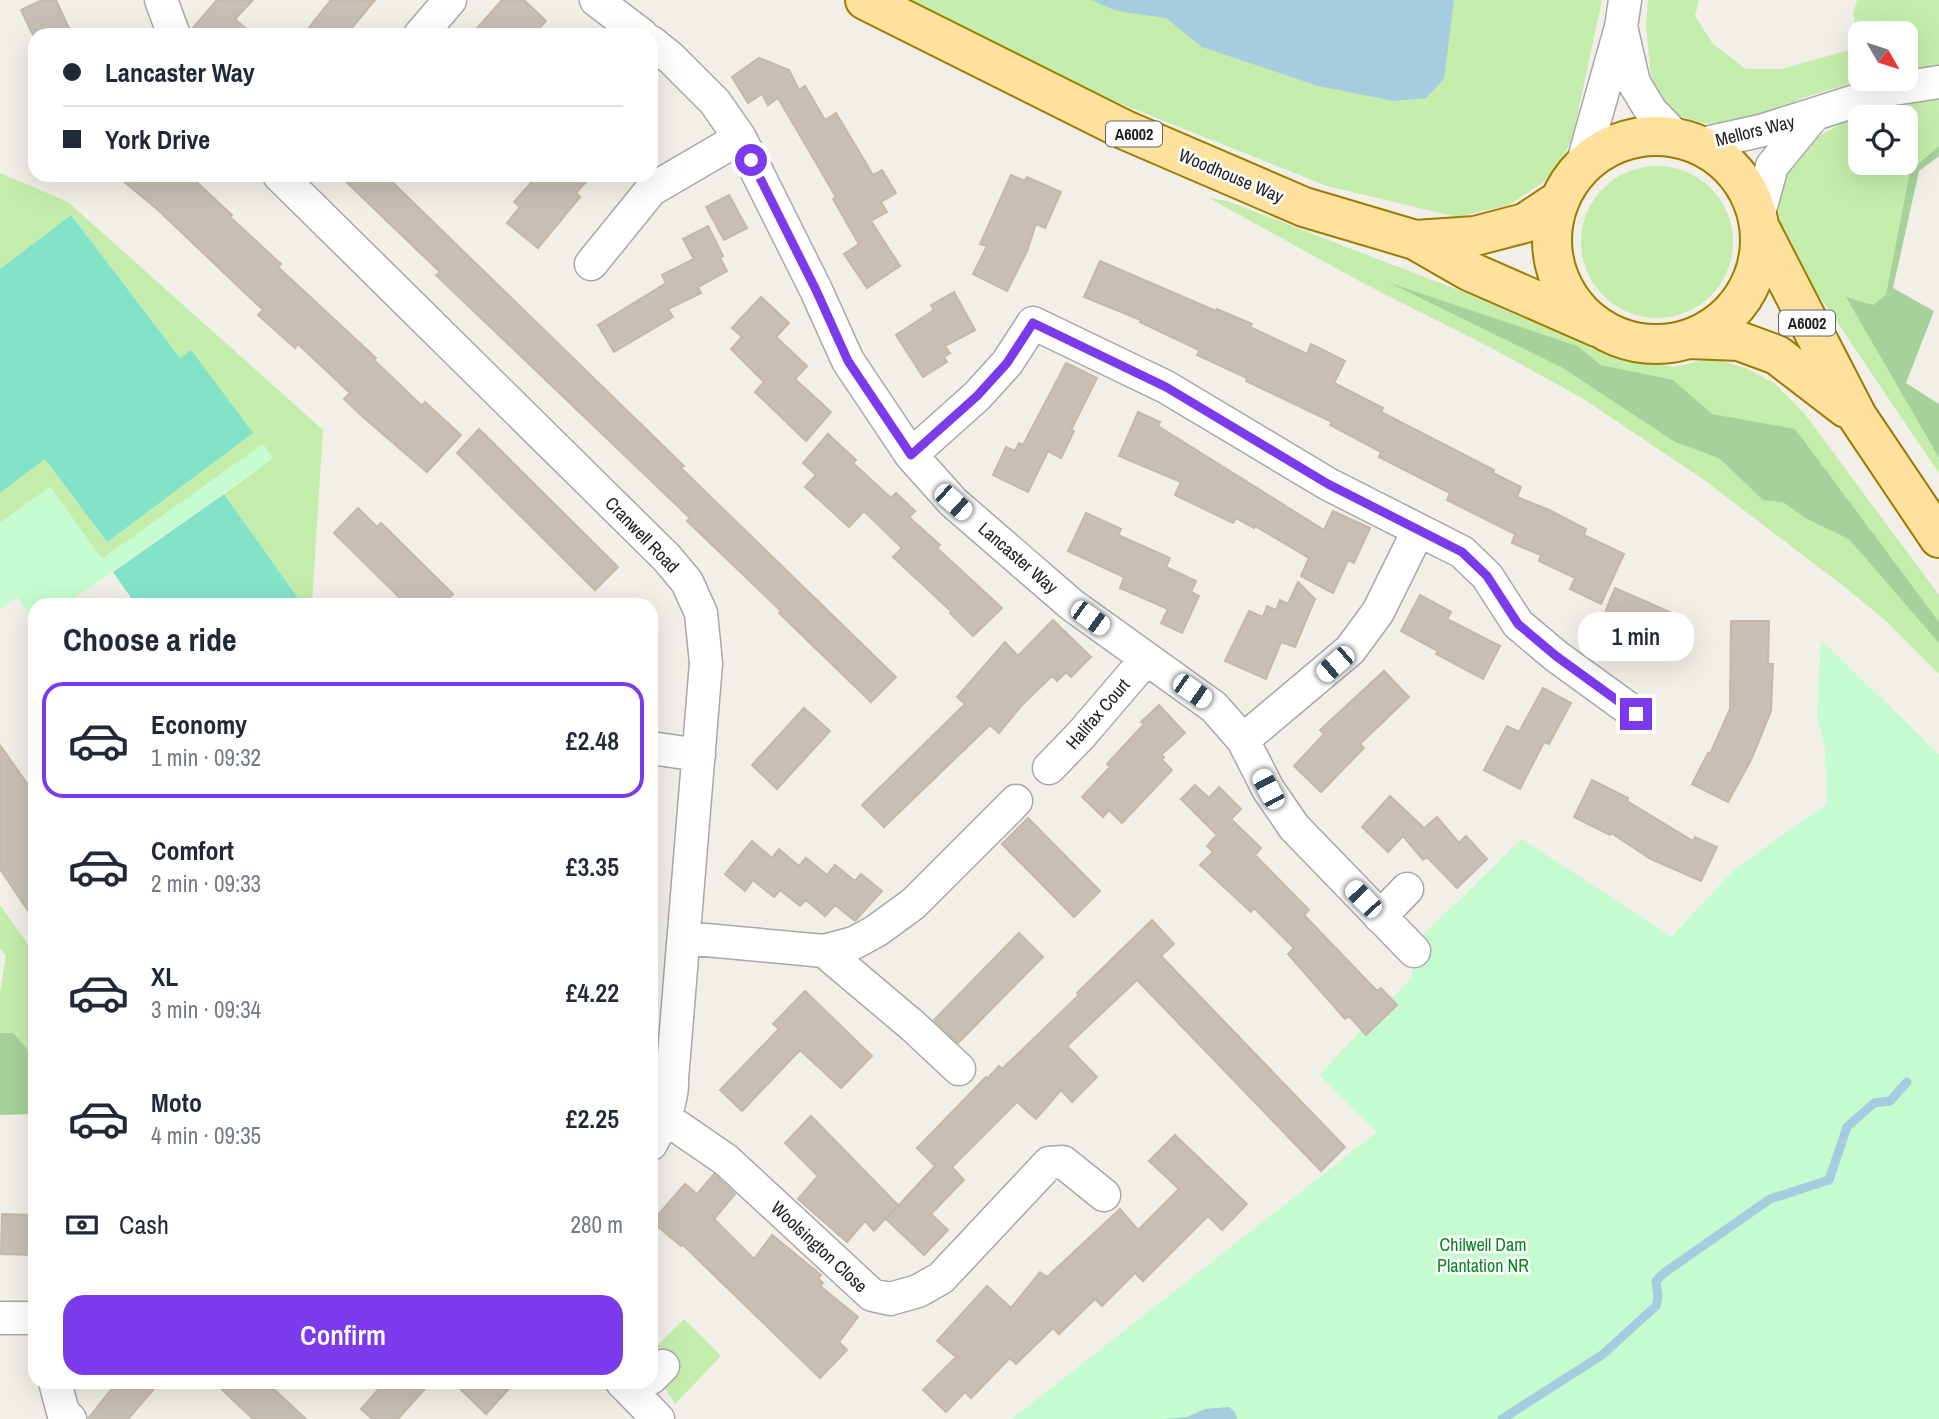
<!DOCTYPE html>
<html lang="en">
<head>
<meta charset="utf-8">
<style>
  :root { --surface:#fff; --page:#f6f6f7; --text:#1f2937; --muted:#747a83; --line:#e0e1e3; --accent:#7c3aed }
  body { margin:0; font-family:"Archivo Narrow",sans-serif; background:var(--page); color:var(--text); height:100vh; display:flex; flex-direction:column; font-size:26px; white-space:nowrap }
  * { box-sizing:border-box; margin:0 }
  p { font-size:23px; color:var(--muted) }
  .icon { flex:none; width:38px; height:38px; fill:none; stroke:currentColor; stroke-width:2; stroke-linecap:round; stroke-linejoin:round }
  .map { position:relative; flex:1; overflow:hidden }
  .panel { position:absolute; left:28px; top:598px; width:630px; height:791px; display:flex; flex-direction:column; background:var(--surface); border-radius:21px; box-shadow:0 7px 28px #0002 }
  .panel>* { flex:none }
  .guide { position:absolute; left:28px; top:28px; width:630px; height:154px; border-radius:21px; box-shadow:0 7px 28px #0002; display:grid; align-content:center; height:154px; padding:0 35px; background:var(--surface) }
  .needle { width:46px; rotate:129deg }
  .controls { position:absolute; left:1848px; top:21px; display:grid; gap:14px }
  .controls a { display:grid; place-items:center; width:70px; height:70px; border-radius:14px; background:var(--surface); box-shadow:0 7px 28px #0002; font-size:35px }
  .end { position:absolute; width:32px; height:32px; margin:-16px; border:9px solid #7c3aed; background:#fff; box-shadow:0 0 0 4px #fff }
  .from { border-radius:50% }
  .bubble { position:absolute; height:49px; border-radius:21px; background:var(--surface); box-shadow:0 7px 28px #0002; font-size:23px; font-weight:600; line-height:49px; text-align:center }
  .car { position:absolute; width:21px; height:42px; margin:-21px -10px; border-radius:9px; box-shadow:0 0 5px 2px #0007; background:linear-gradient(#fff 24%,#345 0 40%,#fff 0 76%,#345 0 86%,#fff 0) }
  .guide b { display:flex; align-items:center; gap:24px; height:66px; font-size:26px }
  .guide b+b { border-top:2px solid var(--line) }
  .guide i { width:18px; height:18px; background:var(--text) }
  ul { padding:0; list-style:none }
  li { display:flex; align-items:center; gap:21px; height:116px; margin:0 14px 10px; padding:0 21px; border:4px solid transparent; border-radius:21px }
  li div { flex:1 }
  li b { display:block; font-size:26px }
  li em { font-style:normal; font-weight:600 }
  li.selected { border-color:var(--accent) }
  li>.icon { width:63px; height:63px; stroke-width:1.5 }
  h2 { padding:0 35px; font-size:32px; line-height:84px }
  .pay { display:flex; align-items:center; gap:18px; height:77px; padding:0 35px; font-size:26px }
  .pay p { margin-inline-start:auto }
  .button { display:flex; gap:14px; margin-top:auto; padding:14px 35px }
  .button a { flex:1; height:80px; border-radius:21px; background:var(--accent); color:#fff; font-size:28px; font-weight:600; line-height:80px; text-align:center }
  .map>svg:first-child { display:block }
  .grass { fill:#c4edac; fill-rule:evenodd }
  .forest { fill:#a4d29a }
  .park { fill:#c4fccf }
  .pitch { fill:#82e3c9 }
  .water { fill:#a6cce0 }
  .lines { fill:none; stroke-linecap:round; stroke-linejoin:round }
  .stream { stroke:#a6cce0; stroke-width:9 }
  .building { fill:#c7bfb6; stroke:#c4b8a8; stroke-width:2 }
  .minor-casing { stroke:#a8a8a8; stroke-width:35 }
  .primary-casing { stroke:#9d7c00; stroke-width:42 }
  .minor { stroke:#fff; stroke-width:32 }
  .primary { stroke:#ffe19e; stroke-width:38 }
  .route { stroke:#7c3aed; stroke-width:9 }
  .labels { text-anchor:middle; stroke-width:5; stroke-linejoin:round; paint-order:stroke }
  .shield { fill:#fff; stroke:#646464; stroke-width:2 }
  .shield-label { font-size:16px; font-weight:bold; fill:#212121 }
  .street-label { font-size:18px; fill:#212121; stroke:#fff }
  .park-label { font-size:18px; fill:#078621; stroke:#fff }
</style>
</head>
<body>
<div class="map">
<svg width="1939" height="1419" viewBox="0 0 1939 1419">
  <rect width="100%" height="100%" fill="#f1efe7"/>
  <path class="grass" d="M908,0H1602L1572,140L1552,176L1509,205L1457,217L1327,186L1094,93Z
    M1648,0H1699L1695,16L1713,44L1746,69H1781L1860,47V79H1866L1802,98L1762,118L1724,126L1698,122L1667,111L1652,86L1646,26Z
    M1857,0H1939V66L1906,71V33H1860V39L1853,14Z
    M1939,99V146L1910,171L1886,294L1873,305L1847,298L1939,458V473C1903,420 1867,367 1832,314C1817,292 1786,253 1781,228C1761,136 1870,106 1939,99ZM1860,117H1906V163H1860Z
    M1581 242a76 76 0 1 1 152 0a76 76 0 1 1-152 0Z
    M0,173L68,202L323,430L312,605H303L224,494L273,458L263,444L102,559L50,487L0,523V493L45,459L107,542L191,350L180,358L71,215L0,269Z
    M1209,198L1227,201L1583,338L1611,354L1652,364L1675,367L1711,358L1748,369L1775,384L1804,413L1939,595V674L1885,620L1842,585L1707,482L1582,398L1497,351L1361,282Z
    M0,905L35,954V1058L13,1033H0V992L6,956L0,948Z
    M684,1319L721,1356L675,1404L664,1387L676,1368L656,1347Z"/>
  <path class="forest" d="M1939,146V156L1919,171L1893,288L1934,311L1906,383L1939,404V458L1846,297L1873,305L1886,294L1910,171Z
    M1390,283L1577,346L1601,365L1673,380L1712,414L1795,429L1939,622V643L1849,539L1805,518L1783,502L1763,500L1719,458L1675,442L1563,368Z
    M0,1033H13L35,1058V1114L0,1115Z"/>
  <path class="park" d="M263,444L273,458L65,605L35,606V622L17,597L0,609V523L50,487L102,559Z
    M1821,640L1939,754V1419H1012L1377,1132L1319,1075L1412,977L1415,943L1522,839L1671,937L1736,868L1827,804L1825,749L1817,715Z"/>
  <path class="pitch" d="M71,215L180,358L191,350L253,433L107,542L45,459L0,493V269Z
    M224,494L303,605H136L113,572Z"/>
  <path class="water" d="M1091,0H1454L1444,79L1426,98L1394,101L1318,86L1202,47L1166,18L1117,11Z
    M1229,1407L1235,1412L1237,1419H1163L1187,1417L1205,1409Z"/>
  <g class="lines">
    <path class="stream" d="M1502,1419L1602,1355L1656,1306L1658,1298L1656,1281L1664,1273L1770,1199L1829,1180L1847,1127L1874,1103L1890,1101L1907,1082"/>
  </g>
  <path class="building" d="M42,0H56L72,35H33L21,10Z
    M217,0H253L235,19L253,35H192L191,30Z
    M331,0H375L346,35H303Z
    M502,0H524L546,21L533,35H471Z
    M759,58L789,70L799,90L805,86L825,120L836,113L873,175L882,170L896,193L881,202L887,212L871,221L900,266L867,288L844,254L859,244L833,199L836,197L778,98L768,105L762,94L748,103L732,77Z
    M116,175H189L232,215L230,217L281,264L278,267L376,358L374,360L397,382L422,406L425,402L461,435L427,472L363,417L344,399L350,393L298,344L295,348L258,315L263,310L158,210Z
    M339,175H385L684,466L681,468L896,677L871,702L779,613L781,611L687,521L690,518L436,275L440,272Z
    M538,175H592L576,193L580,197L538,248L507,223L520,207L514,202Z
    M1011,175L1025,181L1027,177L1061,192L1045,228L1036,224L1027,251L1007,291L973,274L987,246L980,244Z
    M729,195L747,228L724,240L706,207Z
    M708,226L723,256L720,258L727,271L698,287L701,293L668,309L673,317L614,352L598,325L666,283L662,275L694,259L683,239Z
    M1100,261L1216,311L1217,309L1252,324L1250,327L1307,354L1311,344L1345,361L1334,383L1383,408L1381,412L1494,470L1493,473L1521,487L1517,497L1549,510L1586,529L1584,535L1624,554L1601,604L1570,589L1575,578L1539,561L1541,555L1512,543L1515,534L1447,500L1450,493L1379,457L1381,452L1330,425L1332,422L1246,381L1247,378L1197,355L1199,350L1140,322L1141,320L1084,297Z
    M954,292L975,330L945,346L950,353L944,357L947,362L923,377L896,335L934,310L931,305Z
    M761,297L789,323L776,337L807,366L795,379L831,412L806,441L755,392L764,382L731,349L742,337L732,328Z
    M1066,363L1097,378L1071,430L1074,431L1061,458L1048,451L1028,492L993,475L1006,447L1015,451L1019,443L1023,445Z
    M1138,412L1160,422L1158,426L1324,530L1333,511L1370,528L1354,563L1348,560L1333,593L1301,576L1309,558L1255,526L1254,528L1236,518L1233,523L1175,495L1181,482L1119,456Z
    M479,429L618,567L595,590L457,453Z
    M828,434L856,460L853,463L891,498L896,493L915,511L909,517L940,545L937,548L1002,608L973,636L950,613L952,612L893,557L902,548L864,511L849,527L805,487L816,475L803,463Z
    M358,508L377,527L381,523L453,594L442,606H408L334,533Z
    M1086,513L1121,529L1118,535L1170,558L1166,567L1196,581L1191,592L1199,596L1182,633L1161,623L1168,609L1120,588L1124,577L1068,551Z
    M1298,582L1315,599L1295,647L1281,642L1266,679L1225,661L1249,611L1263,617L1267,606L1276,610L1280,600L1288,604Z
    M1615,588L1681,617L1665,654L1599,627Z
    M1420,595L1451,612L1447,619L1500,646L1483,679L1436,654L1438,651L1401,631Z
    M1053,620L1091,657L1071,677L1066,672L1057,681L1052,676L1023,704L999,733L990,725L884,827L862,805L965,704L957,697L1005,642L1018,656Z
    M1731,621H1769L1768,664H1773L1771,711L1751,760L1728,802L1692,784L1708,753L1710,754L1730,709Z
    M1384,671L1409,697L1360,744L1364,748L1321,792L1294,766L1324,734L1320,730Z
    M1543,688L1571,703L1549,744L1544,742L1520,789L1484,770L1507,726L1519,732Z
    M1159,705L1185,733L1161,755L1164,757L1162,760L1172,770L1122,823L1109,810L1103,817L1082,797L1110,767L1107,764L1144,724L1141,722Z
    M804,708L830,731L777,789L752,765Z
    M0,745L35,795V921L0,869Z
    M1592,780L1628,798L1627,801L1693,841L1695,837L1717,847L1701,881L1651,859L1611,833L1610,835L1574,817Z
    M1195,785L1209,798L1219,787L1241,809L1231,819L1261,848L1255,855L1309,910L1304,915L1377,991L1381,988L1397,1005L1366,1035L1349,1016L1345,1019L1288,954L1294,948L1254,908L1251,912L1200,865L1213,852L1207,846L1217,835L1181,799Z
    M1390,796L1424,828L1437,817L1459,843L1466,836L1487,859L1457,888L1427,857L1423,860L1403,836L1388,852L1362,827Z
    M1028,818L1100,891L1074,917L1002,844Z
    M752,841L772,858L779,849L799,866L806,858L827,875L835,865L855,881L861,874L882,891L855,921L835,905L825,916L806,900L800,906L780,890L774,897L753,880L745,891L725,874Z
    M1152,920L1174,944L1161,956L1345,1147L1321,1171L1137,980L1067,1046L1097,1077L1072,1102L1061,1090L1036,1119L1017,1102L952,1167L964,1180L931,1214L948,1230L924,1255L886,1219L935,1166L917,1148L986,1077L988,1078L999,1066L1002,1069L1079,995L1077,993Z
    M1019,933L1043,957L958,1043L934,1020Z
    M805,991L872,1056L841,1088L800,1050L742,1111L720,1090L779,1029L773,1024Z
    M811,1116L898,1205L874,1231L865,1221L847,1242L798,1199L818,1176L785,1143Z
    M1175,1135L1247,1204L1222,1230L1208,1216L1143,1281L1135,1273L1102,1306L1095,1299L1059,1334L1053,1328L1016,1364L1010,1358L971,1398L965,1392L946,1412L923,1390L956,1357L937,1341L987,1286L1011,1308L1040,1272L1047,1277L1120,1209L1138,1230L1179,1189L1149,1161Z
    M714,1174L735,1194L714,1219L754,1259L772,1235L821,1275L818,1278L823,1283L820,1286L858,1317L839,1342L847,1350L820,1378L682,1244L681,1246L652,1222L685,1184L697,1194Z
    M2,1214L35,1215V1255L1,1254Z
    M117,1382H160L128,1419H88Z
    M214,1382H266L306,1419H253Z
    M385,1382H431L398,1419H372L361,1409Z
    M453,1382H515L486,1414Z"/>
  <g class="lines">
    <defs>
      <path id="minor" d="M161,0L174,35
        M596,0L642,35
        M1622,31L1634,83L1651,111L1676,137
        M420,35L450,0
        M651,42L671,58L715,102L740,138L816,290L848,361L911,455L953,502L1072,605L1214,707L1243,740L1268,789L1294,827L1414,951
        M1697,145L1764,130L1893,89L1939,82
        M1581,169L1621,27L1625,0
        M279,175L667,558L687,582L701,613L706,663L672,1079C673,1103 662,1123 651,1144
        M1758,217L1772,166L1813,116
        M591,264L651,190L740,138
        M911,455L977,396L1007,363L1033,323L1166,387L1328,484L1462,552L1487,576L1518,624L1556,656L1636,714
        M1243,740L1350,650L1378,612L1418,531
        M651,748L699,755
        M1049,768L1081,735L1146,659
        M1380,917L1407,889
        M684,938L824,951L854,943L876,931L913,904L1016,801
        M824,951L913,1026L959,1069
        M665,1118L726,1160L872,1295L890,1299L918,1291L941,1278L1049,1163L1063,1162L1104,1195
        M0,1318H35
        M651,1378L663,1366
        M55,1382L63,1412L70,1419
        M622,1382L658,1419"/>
      <path id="primary" d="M865,0L1125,130L1304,207L1415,240L1469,271L1597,327
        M1552 240a104 104 0 1 1 208 0a104 104 0 1 1-208 0Z
        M1760,228L1857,416L1939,538
        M1415,240L1475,236L1525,223L1558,201
        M1690,339L1739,341L1777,355L1846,408"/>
    </defs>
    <use href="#minor" class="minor-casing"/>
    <use href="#primary" class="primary-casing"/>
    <use href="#minor" class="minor"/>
    <use href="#primary" class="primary"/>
  </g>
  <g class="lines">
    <path class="route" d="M751,160L816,290L848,361L911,455L977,396L1007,363L1033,323L1166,387L1328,484L1462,552L1487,576L1518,624L1556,656L1636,714"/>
  </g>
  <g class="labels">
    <g class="shield">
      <rect x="1106" y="121.5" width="56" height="25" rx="5"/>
      <rect x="1779" y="310.5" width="56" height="25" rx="5"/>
    </g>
    <g class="shield-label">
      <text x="1134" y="140">A6002</text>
      <text x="1807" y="329">A6002</text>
    </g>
    <g class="street-label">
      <text transform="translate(1755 131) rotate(-14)" y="6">Mellors Way</text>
      <text transform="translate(1231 176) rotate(23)" y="6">Woodhouse Way</text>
      <text transform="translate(642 535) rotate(46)" y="6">Cranwell Road</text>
      <text transform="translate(1018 558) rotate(41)" y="6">Lancaster Way</text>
      <text transform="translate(1098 714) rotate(-49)" y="6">Halifax Court</text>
      <text transform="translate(819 1247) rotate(43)" y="6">Woolsington Close</text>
    </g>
    <g class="park-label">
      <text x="1483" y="1251">Chilwell Dam<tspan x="1483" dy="21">Plantation NR</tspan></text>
    </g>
  </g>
</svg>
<div class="controls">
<a><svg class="needle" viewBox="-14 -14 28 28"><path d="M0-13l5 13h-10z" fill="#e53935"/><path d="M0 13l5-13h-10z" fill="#747a83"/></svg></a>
<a><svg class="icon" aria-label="locate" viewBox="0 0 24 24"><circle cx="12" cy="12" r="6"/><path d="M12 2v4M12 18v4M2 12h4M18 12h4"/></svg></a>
</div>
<i class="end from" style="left:751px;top:160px"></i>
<i class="end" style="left:1636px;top:714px"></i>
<div class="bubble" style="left:1578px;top:612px;width:116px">1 min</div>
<i class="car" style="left:953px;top:502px;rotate:132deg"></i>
<i class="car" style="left:1090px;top:618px;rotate:126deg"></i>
<i class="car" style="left:1335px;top:664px;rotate:229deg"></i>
<i class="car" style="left:1192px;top:691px;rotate:125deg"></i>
<i class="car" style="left:1268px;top:789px;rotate:332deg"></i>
<i class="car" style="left:1363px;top:899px;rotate:316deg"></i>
<div class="guide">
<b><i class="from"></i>Lancaster Way</b>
<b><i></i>York Drive</b>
</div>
<section class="panel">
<h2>Choose a ride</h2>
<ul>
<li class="selected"><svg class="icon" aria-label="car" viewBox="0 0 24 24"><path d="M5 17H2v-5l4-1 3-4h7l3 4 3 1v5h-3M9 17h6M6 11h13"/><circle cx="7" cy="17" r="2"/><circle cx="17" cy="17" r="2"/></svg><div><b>Economy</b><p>1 min · 09:32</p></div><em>£2.48</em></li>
<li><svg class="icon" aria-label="car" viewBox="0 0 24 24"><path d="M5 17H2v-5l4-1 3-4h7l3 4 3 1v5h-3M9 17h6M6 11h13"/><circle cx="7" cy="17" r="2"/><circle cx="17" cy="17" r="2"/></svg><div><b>Comfort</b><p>2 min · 09:33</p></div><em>£3.35</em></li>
<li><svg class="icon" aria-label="car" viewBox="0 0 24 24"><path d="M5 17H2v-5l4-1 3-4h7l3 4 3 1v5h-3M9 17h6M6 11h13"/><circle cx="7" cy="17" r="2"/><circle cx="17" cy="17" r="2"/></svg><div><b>XL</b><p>3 min · 09:34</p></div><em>£4.22</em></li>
<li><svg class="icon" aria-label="car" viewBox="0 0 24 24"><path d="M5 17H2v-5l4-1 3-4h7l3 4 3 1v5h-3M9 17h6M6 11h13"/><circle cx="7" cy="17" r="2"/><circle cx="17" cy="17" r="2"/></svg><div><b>Moto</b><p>4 min · 09:35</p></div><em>£2.25</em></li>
</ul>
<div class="pay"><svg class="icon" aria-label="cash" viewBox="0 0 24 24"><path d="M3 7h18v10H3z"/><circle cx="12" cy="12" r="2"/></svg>Cash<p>280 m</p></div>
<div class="button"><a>Confirm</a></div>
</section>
</div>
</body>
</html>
